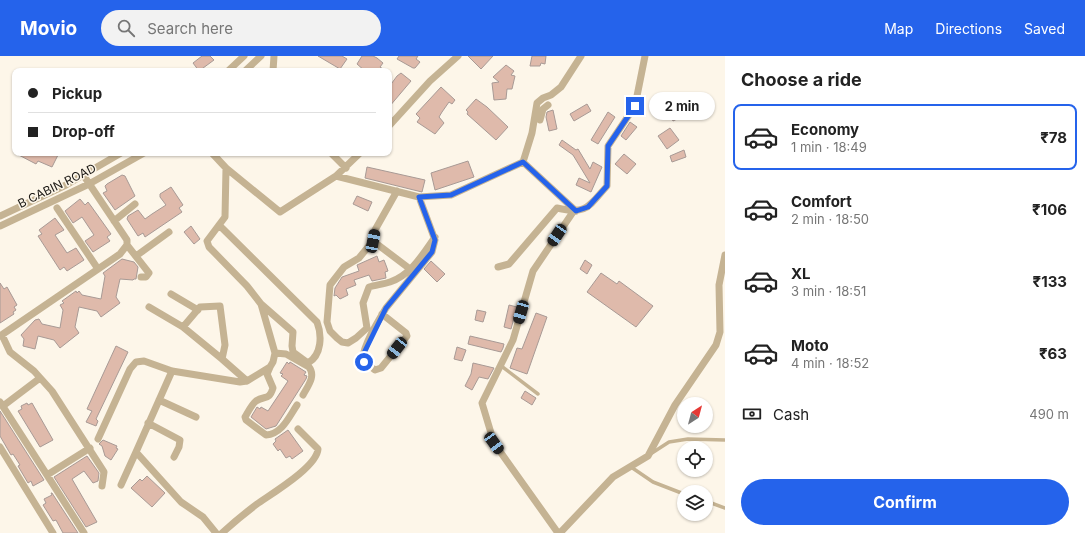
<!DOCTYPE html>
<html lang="en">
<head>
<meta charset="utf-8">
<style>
  :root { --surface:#fff; --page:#f2f2f2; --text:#222; --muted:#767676; --line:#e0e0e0; --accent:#2563eb }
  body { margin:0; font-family:Inter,sans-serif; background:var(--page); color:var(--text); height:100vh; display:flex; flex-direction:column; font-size:15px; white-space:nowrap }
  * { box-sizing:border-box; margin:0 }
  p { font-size:13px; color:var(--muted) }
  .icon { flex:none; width:22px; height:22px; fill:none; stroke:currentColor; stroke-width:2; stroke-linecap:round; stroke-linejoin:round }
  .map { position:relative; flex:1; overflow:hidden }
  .details { display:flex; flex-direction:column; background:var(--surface); width:360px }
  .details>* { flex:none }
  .guide { position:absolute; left:12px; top:12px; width:380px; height:88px; border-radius:8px; box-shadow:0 1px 3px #0004; display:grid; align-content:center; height:88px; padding:0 16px; background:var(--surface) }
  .needle { width:26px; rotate:36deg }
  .controls { position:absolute; left:677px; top:341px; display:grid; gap:8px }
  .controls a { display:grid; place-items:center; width:36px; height:36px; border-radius:50%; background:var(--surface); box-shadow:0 1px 3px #0004; font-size:20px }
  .end { position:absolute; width:18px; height:18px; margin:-9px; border:5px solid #2563eb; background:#fff; box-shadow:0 0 0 2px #fff }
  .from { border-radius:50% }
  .bubble { position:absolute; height:28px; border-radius:14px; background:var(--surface); box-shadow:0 1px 3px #0004; font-size:13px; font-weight:700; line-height:28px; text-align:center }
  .car { position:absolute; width:12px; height:24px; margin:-12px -6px; border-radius:5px; box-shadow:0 0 3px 1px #0007; background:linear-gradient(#222 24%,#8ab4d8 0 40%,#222 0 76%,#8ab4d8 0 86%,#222 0) }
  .guide b { display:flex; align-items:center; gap:14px; height:38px; font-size:15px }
  .guide b+b { border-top:1px solid var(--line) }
  .guide i { width:10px; height:10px; background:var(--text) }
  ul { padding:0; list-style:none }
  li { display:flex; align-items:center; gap:12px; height:66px; margin:0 8px 6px; padding:0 8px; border:2px solid transparent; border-radius:8px }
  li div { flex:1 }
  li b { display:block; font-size:15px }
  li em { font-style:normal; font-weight:700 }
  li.active { border-color:var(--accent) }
  li>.icon { width:36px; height:36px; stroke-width:1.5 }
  h2 { padding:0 16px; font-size:18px; line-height:48px }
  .pay { display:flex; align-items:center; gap:10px; height:44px; padding:0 16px; font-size:15px }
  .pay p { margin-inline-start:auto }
  .button { display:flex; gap:8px; margin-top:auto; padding:8px 16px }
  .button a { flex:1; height:46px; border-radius:24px; background:var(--accent); color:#fff; font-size:16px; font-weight:700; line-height:46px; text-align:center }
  header { display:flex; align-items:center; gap:24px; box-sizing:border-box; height:56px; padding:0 20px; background:var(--accent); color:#fff }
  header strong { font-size:19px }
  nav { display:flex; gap:22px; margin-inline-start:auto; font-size:14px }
  .search { width:280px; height:36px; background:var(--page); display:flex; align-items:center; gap:10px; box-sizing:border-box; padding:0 14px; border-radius:22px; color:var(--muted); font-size:15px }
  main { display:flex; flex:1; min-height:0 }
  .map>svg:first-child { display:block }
  .building { fill:#dfbaab; stroke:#a89a95 }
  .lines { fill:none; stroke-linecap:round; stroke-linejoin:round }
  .lane { stroke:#c5b393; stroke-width:3.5 }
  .street { stroke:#c5b393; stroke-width:7 }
  .route { stroke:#2563eb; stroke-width:5 }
  .labels { text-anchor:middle; stroke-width:3; stroke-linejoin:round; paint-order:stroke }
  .street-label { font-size:12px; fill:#1c1915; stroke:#fdf6e9 }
</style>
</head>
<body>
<header>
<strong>Movio</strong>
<div class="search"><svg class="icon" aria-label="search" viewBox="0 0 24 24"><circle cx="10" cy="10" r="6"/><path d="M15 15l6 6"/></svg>Search here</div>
<nav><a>Map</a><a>Directions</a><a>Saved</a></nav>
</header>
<main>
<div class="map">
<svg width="725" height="477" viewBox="0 0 725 477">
  <rect width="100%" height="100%" fill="#fdf6e9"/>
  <path class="building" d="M202,0H210L214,4L199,15L193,7Z
    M318,0H342L347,3L340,13Z
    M362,0H373L377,2L383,7L380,11L386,15H365L357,8Z
    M399,0H418L416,3L420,6L415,12H413L397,3Z
    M468,0H493L481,13Z
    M532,0H546L545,8L541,7L540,10H530Z
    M506,9L514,15L511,19L515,20L512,33H507L506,43L494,44L492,27L499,26L493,21Z
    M401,17L411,25L389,51V31L397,20Z
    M441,31L455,44L452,48L449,46L442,56L439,61L444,67L435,78L417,66L420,62L416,58Z
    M476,43L487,51L508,71L496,84L467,58L468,56L466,54Z
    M587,48L591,55L574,65L570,58Z
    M678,52L683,60L673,65L669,57Z
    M553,54L557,73L549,75L546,61L547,56Z
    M608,56L615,61L598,88L591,84Z
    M630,66L637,71L626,84L621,80Z
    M670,72L679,84L667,93L658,80Z
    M562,84L576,94L578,93L590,113L593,106L602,111L591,136L576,129L579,122L590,127L573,99L559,89Z
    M684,94L686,101L672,106L670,100Z
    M15,97H59L52,111L38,105L36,108Z
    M624,98L636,108L627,118L615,108Z
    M468,105L474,121L435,134L431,117Z
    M367,111L425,124L422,136L365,122Z
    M122,119L125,120L135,140L115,154L103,137L107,135L105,130L107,128Z
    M171,131L183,149L179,152L182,156L145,181L143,177L138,180L127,163L128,160L138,154L145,163L152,158L166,149L160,141V138Z
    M357,140L372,146L368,155L353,148Z
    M80,143L85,149L88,146L91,150L111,178L107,181L110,185L93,196L85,185L94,179L82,161L73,167L65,155Z
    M55,162L64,174L55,179L67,197L76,192L84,204L67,215L64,211L60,214L38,180L42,178L39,174Z
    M191,170L200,183L194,188L184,176Z
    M377,200L379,206L384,204L387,212L388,215L385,216L386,222L372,225L369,219L354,224L356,229L346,233L348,239L340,243L336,239L334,240L335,232L342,221L359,215L357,209Z
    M122,203L134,206L138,211L136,223H134L133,224L120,223L116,241L120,247L101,261L97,255L79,251L75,271L79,277L60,292L54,284L38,280L35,293L23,290L24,283L21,279L35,264L39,263L42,268L60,272L63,254L60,249L64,247L62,245L76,235L77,237L79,235L82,239L101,243L105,220L103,217Z
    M585,204L592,209L587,218L580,213Z
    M431,205L445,218L437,226L424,213Z
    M601,217L617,228L619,225L653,250L636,271L587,236Z
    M0,227L4,233L7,231L17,249L14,251L16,254L13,256L14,258L0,267Z
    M509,249L517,251L511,273L504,271Z
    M477,254L486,256L483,266L475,264Z
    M536,257L547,261L527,318L510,312L517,292L522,293Z
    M470,280L504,288L503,292L501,296L468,288Z
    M116,290L128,296L96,363L98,365L96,370L86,366L92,355L87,353Z
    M457,291L466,294L462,305L454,303Z
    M287,306L289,308L290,306L306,316L304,319L307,320L306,323L276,370L266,373L251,361L257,351L260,353L261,351L268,355L288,325L281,320L283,318L280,317Z
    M473,307L494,312L488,323L479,321L472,334L465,330L471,318Z
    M525,335L536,342L532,349L521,342Z
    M27,347L28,349L32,347L53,384L40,391L18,355L22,353L21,350Z
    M0,355L44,424L33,430L31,425L28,427L18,410L20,409L13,398L11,399L0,380Z
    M288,374L303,395L292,403L290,400L286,402L280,393L278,395L273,388L276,385L275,383Z
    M103,384L117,390L116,392L118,393L111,404L105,400L102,390L99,388Z
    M87,400L99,417L98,425L93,427L84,415L72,423L97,466L86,471L54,421Z
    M147,420L165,437L152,451L131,432L140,423L142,425Z
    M51,437H52L78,477H63L56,464L53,465L43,449L46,447L44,443L52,439Z"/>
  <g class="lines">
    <path class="lane" d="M500,309L538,338
      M652,397L669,386L688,383L725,384
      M631,411L653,426L684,438
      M706,445L725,452"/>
    <path class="street" d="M228,15L244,0
      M245,15L261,0
      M273,15L274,0
      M540,64L543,53L548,49
      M389,70L430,25L458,0
      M212,97L226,112L280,156L336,120L360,97
      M331,97L346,112
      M523,106L532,77L537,47L543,42L551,39L561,31L581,0
      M336,120L419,141L451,139L523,106L576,155
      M397,135L375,174L373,185L359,202L344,211L330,229L327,266L330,275L337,282L342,286L348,287L356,282L367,272L363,247L369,231C376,229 384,228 390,226C411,219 423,198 435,181
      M57,152L98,213
      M0,160L66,129L121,97
      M114,165L135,148
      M219,169L317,266C322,279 322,299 308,307L293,296L292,290L293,276L261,248
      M0,170L89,128L144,97
      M373,185L410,213
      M127,189L149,217L146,221H141
      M136,200L169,176
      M498,211L509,208L557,152C587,159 588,151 607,130L608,90L635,50L645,0
      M171,238L198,254
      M149,251L183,271L200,251L220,250L225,289L222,303L247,325
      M382,258L406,277L407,280L381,312L375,314L362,304C365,286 377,267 386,252L432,196L435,184L419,141
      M183,271L222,303
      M2,279L10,296L34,315L52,335L104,416L102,430
      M0,280L120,198L127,189V184L84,120
      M275,297L286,298L309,311C316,320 308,330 303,339
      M270,311L267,318L273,332C269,345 265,339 256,345C252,348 248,356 245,361L246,364L266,379C282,378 289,361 297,349
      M172,315L136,396L181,446L203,461L216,477
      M159,344L196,361
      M0,346L47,419L90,392
      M3,350L40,322
      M148,367L180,384L179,391L174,401
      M98,383L130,313L136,306L144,305L172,315L240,326L247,325L270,311L273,306L275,297L261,248L247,230L209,191L207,185L225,161L226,112
      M0,391L53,477
      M47,419L84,477
      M121,429L136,396
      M222,477C233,467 245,457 257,448C271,438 317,411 318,393L298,373
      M558,477L494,387L482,347L513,284L533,215L573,156
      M560,477L613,421L648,400L675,349L716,289L720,276L719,229L725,199"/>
  </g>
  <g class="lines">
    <path class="route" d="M364,306L362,304V301L386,252L432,196L435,184L419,141L451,139L523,106L576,155L588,151L607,130L608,90L635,50"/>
  </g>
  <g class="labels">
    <g class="street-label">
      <text transform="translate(57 130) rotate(-26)" y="4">B CABIN ROAD</text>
    </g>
  </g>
</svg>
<div class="controls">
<a><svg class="needle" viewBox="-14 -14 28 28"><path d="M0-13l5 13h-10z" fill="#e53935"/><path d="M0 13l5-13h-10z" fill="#767676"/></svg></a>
<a><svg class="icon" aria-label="locate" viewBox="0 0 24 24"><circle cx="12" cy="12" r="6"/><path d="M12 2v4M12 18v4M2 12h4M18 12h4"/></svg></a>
<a><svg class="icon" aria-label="layers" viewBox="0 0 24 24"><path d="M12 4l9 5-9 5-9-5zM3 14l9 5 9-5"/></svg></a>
</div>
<i class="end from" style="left:364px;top:306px"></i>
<i class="end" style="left:635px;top:50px"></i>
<div class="bubble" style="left:649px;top:36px;width:66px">2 min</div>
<i class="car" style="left:557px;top:179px;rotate:214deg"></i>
<i class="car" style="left:373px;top:185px;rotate:11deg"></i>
<i class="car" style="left:521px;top:256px;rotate:196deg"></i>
<i class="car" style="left:397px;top:292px;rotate:218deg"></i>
<i class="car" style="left:494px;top:387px;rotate:144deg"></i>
<div class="guide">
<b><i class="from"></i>Pickup</b>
<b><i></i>Drop-off</b>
</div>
</div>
<section class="details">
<h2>Choose a ride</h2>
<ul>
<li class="active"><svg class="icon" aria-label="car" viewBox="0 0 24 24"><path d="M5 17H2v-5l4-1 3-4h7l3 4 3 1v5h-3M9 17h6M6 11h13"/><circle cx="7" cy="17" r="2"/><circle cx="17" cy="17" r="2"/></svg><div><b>Economy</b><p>1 min · 18:49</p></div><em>₹78</em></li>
<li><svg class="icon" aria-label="car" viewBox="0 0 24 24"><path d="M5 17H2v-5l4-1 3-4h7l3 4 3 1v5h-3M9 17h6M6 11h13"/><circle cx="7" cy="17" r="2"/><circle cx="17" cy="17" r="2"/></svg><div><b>Comfort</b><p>2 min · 18:50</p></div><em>₹106</em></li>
<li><svg class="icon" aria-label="car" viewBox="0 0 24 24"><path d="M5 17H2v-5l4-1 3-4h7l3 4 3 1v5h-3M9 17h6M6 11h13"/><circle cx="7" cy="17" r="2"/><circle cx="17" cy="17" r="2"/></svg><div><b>XL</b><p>3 min · 18:51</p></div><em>₹133</em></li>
<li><svg class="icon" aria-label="car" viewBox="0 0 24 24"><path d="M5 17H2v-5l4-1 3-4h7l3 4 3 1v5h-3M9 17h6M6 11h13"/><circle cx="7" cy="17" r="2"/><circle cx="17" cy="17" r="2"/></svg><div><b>Moto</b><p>4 min · 18:52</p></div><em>₹63</em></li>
</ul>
<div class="pay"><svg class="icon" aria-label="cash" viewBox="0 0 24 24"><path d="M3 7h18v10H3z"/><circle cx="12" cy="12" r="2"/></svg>Cash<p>490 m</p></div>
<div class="button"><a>Confirm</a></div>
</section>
</main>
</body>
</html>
